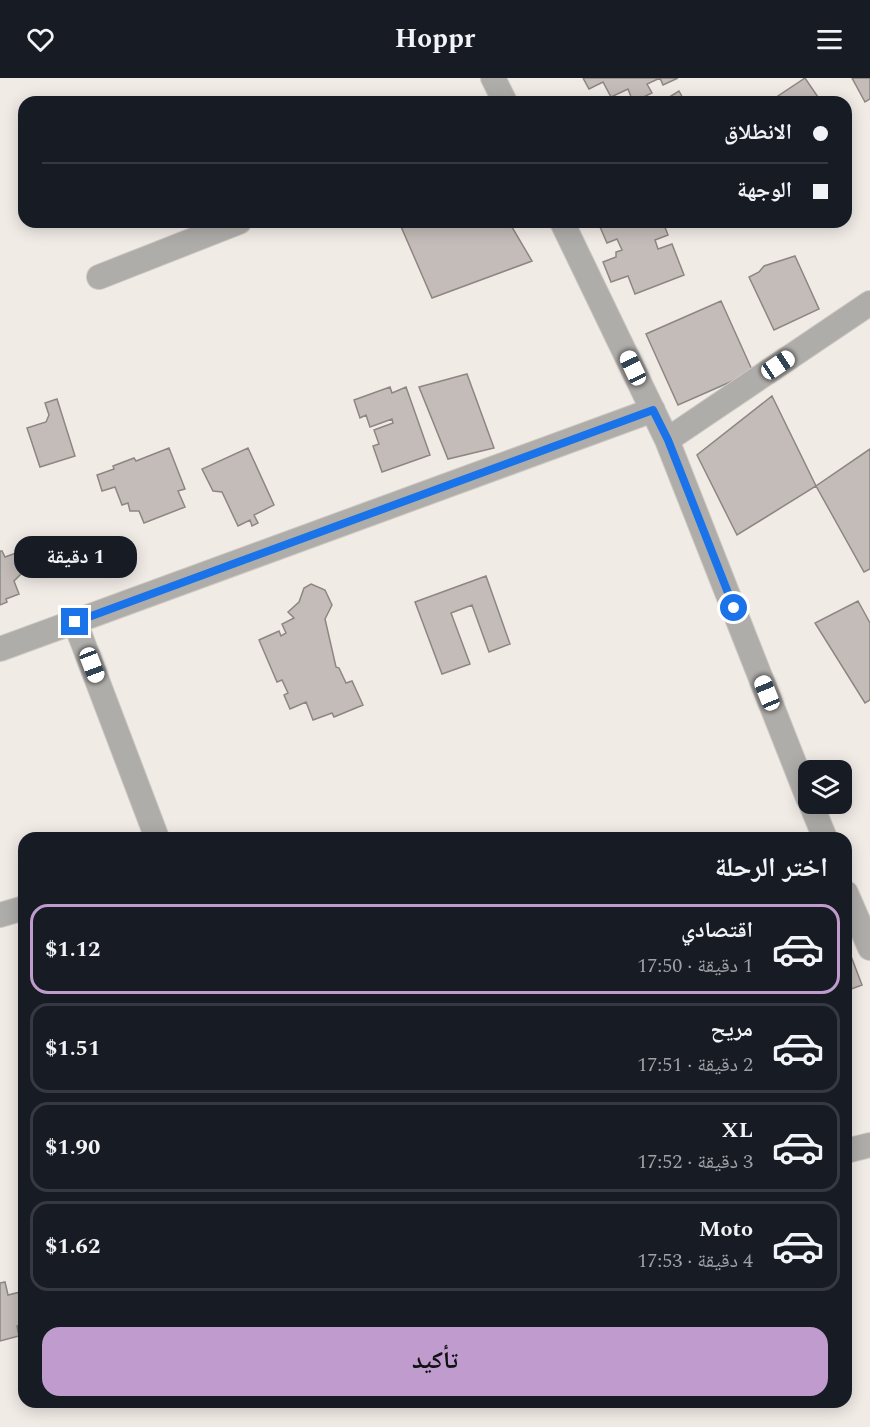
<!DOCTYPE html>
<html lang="ar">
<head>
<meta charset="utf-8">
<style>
  :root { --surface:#171b24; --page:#20242c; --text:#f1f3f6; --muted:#9ea1a6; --line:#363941; --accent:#bf9bce }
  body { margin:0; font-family:Spectral,"Noto Naskh Arabic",serif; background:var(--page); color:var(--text); direction:rtl; height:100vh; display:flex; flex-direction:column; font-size:22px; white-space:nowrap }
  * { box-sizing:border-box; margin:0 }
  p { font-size:20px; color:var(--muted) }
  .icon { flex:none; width:33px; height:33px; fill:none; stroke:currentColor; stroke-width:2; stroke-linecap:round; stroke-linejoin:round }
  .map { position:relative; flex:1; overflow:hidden; direction:ltr }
  .drawer { position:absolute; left:18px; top:754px; width:834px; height:576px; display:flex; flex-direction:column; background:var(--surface); border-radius:18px; box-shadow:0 3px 15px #0003; direction:rtl }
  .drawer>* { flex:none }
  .banner { position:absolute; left:18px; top:18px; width:834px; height:132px; border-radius:18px; box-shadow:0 3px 15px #0003; direction:rtl; display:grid; align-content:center; height:132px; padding:0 24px; background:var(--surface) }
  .fabs { position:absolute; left:798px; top:682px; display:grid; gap:12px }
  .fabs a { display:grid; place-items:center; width:54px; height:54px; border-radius:12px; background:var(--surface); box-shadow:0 3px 15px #0003; font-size:30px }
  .end { position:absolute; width:27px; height:27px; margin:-14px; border:8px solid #1a73e8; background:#fff; box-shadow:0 0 0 3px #fff }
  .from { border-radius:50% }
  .bubble { position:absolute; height:42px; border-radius:18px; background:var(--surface); box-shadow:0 3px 15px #0003; font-size:20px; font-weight:700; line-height:42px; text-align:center; direction:rtl }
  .car { position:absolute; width:18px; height:36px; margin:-18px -9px; border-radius:8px; box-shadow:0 0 4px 2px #0007; background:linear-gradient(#fff 24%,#345 0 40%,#fff 0 76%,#345 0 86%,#fff 0) }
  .banner b { display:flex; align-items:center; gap:21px; height:57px; font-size:22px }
  .banner b+b { border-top:2px solid var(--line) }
  .banner i { width:15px; height:15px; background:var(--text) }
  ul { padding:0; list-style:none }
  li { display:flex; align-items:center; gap:18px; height:90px; margin:0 12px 9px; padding:0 12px; border:3px solid var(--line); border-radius:18px }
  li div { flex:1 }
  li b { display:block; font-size:22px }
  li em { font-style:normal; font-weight:700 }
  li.on { border-color:var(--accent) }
  li>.icon { width:54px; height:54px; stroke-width:1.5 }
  h2 { padding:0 24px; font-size:27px; line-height:72px }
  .action { display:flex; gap:12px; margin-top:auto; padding:12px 24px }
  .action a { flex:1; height:69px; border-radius:18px; background:var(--accent); color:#111; font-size:24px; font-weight:700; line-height:69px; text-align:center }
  header { display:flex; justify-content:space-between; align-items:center; height:78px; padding:0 24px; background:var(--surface); font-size:27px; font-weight:700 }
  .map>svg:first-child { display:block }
  .building { fill:#c3bcb9; stroke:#8d8683; stroke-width:1.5 }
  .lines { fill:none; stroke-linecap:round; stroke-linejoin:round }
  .minor-casing { stroke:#cdc8c3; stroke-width:26 }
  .minor { stroke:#aeadaa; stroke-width:24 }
  .route { stroke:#1a73e8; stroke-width:8 }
</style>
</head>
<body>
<header><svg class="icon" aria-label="menu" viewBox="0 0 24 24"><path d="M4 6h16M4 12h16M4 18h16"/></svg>Hoppr<svg class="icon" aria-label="heart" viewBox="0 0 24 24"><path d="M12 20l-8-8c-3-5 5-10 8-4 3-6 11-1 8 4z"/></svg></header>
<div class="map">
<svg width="870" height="1349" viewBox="0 0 870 1349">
  <rect width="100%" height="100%" fill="#f1ebe6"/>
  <path class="building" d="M583,0H660L647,6L652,15L633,24L628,11L611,19L603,4L589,11Z
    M660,0H678L663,7Z
    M805,0L820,22L817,24H769Z
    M852,0H870V21L865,24Z
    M679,13L685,24H661Z
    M399,144H509L532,183L432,220Z
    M612,144H663L668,157L655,162L658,171L672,166L684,197L635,216L628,198L611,204L603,184L616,179V174L622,172L617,161L607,165L600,149Z
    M795,178L819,231L774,252L749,199L759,194L764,188Z
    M721,223L753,294L678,327L646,256Z
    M467,296L494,370L448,381L419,309Z
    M390,309L392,315L406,309L430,377L382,394L373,368L379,366L374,352L393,345L392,341L370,349L366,337L360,340L354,322Z
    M772,318L816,408L737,457L697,377Z
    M57,321L75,378L40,389L27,350L46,344L49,337L45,325Z
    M169,370L185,411L178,413L185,429L144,445L139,433H130L128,425L122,427L115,409L102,413L97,397L114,391L113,388L134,380L136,383Z
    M248,370L274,427L254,437L258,445L252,448L250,442L238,448L222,414L213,413L202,391Z
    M870,371V491L864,494L816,408Z
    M0,473H2L5,479L16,475L23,494L14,503L19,516L6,521L7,524L0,527Z
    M486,498L510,566L489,574L472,527L451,535L470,586L442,596L415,524Z
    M311,506L325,512L332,527L325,541L336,589L339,590L346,605L352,603L363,627L334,639L332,635L313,642L306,624L290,631L284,617L288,615L282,602L277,604L259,562L279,553L281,558L286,555L282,546L294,540L288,534L299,524L304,510Z
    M858,523L870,545V622L865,625L815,545Z
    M846,865L862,907L846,913Z
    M5,1204L8,1217L24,1213V1246L17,1248L19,1258L0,1263V1205Z"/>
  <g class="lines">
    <defs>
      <path id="minor" d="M493,0L505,24
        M562,144L667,362L808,720
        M99,199L239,144
        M667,362L870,225
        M75,544L157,760
        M0,571L653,332
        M811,726L825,760
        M846,815L870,870
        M0,837L24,830
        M846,1073L870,1067"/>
    </defs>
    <use href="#minor" class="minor-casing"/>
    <use href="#minor" class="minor"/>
  </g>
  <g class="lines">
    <path class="route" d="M75,544L653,332L668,362L734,530"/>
  </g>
</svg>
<div class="fabs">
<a><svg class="icon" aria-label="layers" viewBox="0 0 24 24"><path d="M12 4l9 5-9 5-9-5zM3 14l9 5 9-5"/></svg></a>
</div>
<i class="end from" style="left:734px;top:530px"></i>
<i class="end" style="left:75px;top:544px"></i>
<div class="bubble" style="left:14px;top:458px;width:123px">1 دقيقة</div>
<i class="car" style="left:778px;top:287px;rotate:56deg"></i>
<i class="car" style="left:633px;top:290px;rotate:335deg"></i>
<i class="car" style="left:92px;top:587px;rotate:159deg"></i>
<i class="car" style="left:767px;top:615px;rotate:338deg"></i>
<div class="banner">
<b><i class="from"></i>الانطلاق</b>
<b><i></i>الوجهة</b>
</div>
<section class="drawer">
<h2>اختر الرحلة</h2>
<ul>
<li class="on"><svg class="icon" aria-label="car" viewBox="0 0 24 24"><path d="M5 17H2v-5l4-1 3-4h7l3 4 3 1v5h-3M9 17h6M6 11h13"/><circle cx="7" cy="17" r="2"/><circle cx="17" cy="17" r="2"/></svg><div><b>اقتصادي</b><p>1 دقيقة · 17:50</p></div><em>$1.12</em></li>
<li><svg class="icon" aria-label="car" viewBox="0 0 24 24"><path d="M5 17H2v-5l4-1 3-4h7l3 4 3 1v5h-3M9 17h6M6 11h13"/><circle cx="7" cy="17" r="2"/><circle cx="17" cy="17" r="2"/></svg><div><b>مريح</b><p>2 دقيقة · 17:51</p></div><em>$1.51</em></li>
<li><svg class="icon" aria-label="car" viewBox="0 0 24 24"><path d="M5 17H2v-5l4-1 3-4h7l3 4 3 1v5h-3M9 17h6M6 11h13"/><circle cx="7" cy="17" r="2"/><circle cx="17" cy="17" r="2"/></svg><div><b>XL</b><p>3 دقيقة · 17:52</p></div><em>$1.90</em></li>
<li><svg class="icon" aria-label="car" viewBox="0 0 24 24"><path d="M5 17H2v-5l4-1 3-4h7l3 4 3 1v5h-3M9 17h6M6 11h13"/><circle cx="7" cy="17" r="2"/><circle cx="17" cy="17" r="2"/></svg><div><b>Moto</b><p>4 دقيقة · 17:53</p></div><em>$1.62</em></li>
</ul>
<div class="action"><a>تأكيد</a></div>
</section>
</div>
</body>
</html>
